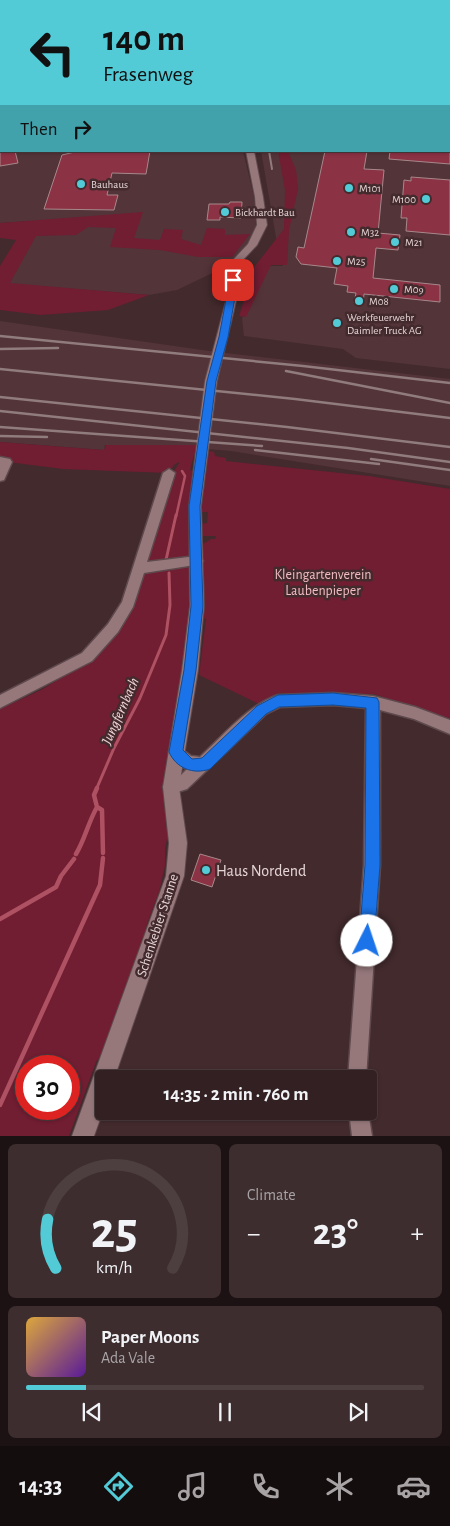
<!DOCTYPE html>
<meta charset="utf-8">
<style>
:root{--surface:#322022;--page:#3d2d2f;--text:#f1f3f6;--muted:#a8a3a5;--line:#4d3e40;--accent:#52cbd7}
body{margin:0;font-family:"Alegreya Sans",sans-serif;background:var(--page);color:var(--text);height:100vh;display:flex;flex-direction:column;font-size:19px;white-space:nowrap}
*{box-sizing:border-box;margin:0}
p{font-size:16px;color:var(--muted)}
.icon{flex:none;width:28px;height:28px;fill:none;stroke:currentColor;stroke-width:2;stroke-linecap:round;stroke-linejoin:round}
.map{position:relative;height:1136px;overflow:hidden}
.drawer{display:flex;flex-direction:column;gap:8px;padding:8px;background:#1c1213;flex:1}
.drawer>*{flex:none}
.top-card{position:absolute;left:0px;top:0px;width:450px;height:152px;box-shadow:0 1px 4px #0004,0 0 0 1px var(--line);background:#52cbd7;color:#111;overflow:hidden}
.speed{position:absolute;left:15px;top:1055px;display:flex;gap:10px;font-size:25px;font-weight:700;text-align:center}
.speed>*{display:grid;place-content:center;width:65px;height:65px;border-radius:50%;background:var(--surface);box-shadow:0 1px 4px #0004,0 0 0 1px var(--line);line-height:1}
.speed .limit{border:8px solid #d22;background:#fff;color:#111}
.pin{position:absolute;display:grid;place-items:center;width:42px;height:42px;color:#fff;margin:-21px;border-radius:10px;box-shadow:0 2px 8px #0006}
.me{position:absolute;width:55px;margin:-28px;rotate:4deg;stroke-linejoin:round;filter:drop-shadow(0 0 4px #0008)}
.turn{display:flex;align-items:center;gap:18px;height:105px;padding:0 20px;font-size:22px}
.turn .icon{width:65px;height:65px;stroke-width:2.5}
.turn b{display:block;font-size:35px;line-height:42px}
.then{display:flex;align-items:center;height:48px;padding:0 20px;background:#0003;gap:10px;font-size:19px}
.big{font-size:38px;font-weight:600;line-height:1.1}
.drawer .tile{flex:1;display:flex;flex-direction:column;justify-content:center;gap:8px;min-width:0;padding:0 18px;border-radius:8px;background:var(--page)}
.drawer .dial{align-items:center;gap:0}
.dial svg{height:130px;overflow:visible;fill:none;stroke:var(--line);stroke-width:7;stroke-linecap:round;text-anchor:middle}
.dial text{fill:var(--text);stroke:none}
.song{display:flex;align-items:center;gap:15px}
.cover{width:60px;height:60px;border-radius:8px;background:linear-gradient(135deg,hsl(40 70% 55%),hsl(270 70% 35%))}
.played{height:5px;border-radius:2px;background:linear-gradient(90deg,var(--accent) 15%,var(--line) 15%)}
.keys{display:flex;justify-content:space-around;direction:ltr}
.heat{display:flex;justify-content:space-between;align-items:center;font-size:28px;direction:ltr}
.drawer .tiles{flex:1;display:grid;gap:8px;grid-template-columns:1fr 1fr}
.tile:last-child{grid-column:span 2}
.trip{position:absolute;left:95px;top:1070px;width:282px;height:50px;border-radius:5px;background:var(--surface);box-shadow:0 1px 4px #0004,0 0 0 1px var(--line);font-weight:600;line-height:50px;text-align:center}
.tabs{display:flex;height:80px;justify-content:space-around;align-items:center;background:#140d0e;color:var(--muted)}
.tabs .icon{width:35px;height:35px}
.tabs .active{color:var(--accent)}
.tabs b{font-size:22px;color:var(--text)}
.map>svg:first-child{display:block}
</style>
<div class="map">
<svg width="450" height="1136" viewBox="0 0 450 1136">
<rect width="100%" height="100%" fill="#432a2d"/>
<path fill="#533439" d="M 422,0 L 450,0 L 450,369 L 356,358 L 343,349 L 244,336 L 242,318 L 266,266 L 283,266 L 280,260 L 261,151 L 449,151 L 449,1 L 420,1 Z
M 0,131 L 1,151 L 243,151 L 254,197 L 256,226 L 253,238 L 227,266 L 177,290 L 149,295 L 0,283 L 32,221 L 0,223 Z
M 0,321 L 209,351 L 450,379 L 450,486 L 231,451 L 172,446 L 105,445 L 104,450 L 0,442 Z"/>
<path fill="#711d32" fill-rule="evenodd" d="M 278,151 L 294,151 L 289,154 L 296,170 L 298,189 L 289,230 L 287,265 L 271,265 L 246,317 L 239,316 L 255,266 L 284,229 L 285,190 Z
M 143,212 L 134,238 L 160,240 L 164,229 L 183,230 L 181,239 L 201,245 L 207,228 L 225,229 L 225,235 L 250,234 L 232,257 L 198,257 L 160,250 L 110,247 L 116,228 L 88,227 L 76,235 L 36,236 L 10,283 L 149,295 L 108,310 L 41,315 L 0,310 L 0,266 L 16,240 L 0,238 L 0,223 Z
M 0,442 L 104,450 L 106,445 L 197,445 L 202,455 L 194,455 L 190,470 L 195,471 L 190,555 L 187,557 L 148,563 L 147,561 L 174,471 L 180,462 L 175,464 L 168,473 L 63,469 L 0,461 Z
M 209,451 L 214,452 L 215,456 L 226,458 L 226,461 L 369,476 L 450,489 L 450,720 L 374,694 L 278,693 L 259,704 L 199,675 L 206,619 L 204,618 L 203,544 L 211,539 L 215,539 L 216,536 L 202,536 L 201,524 L 207,523 L 208,512 L 201,512 Z
M 185,565 L 191,568 L 194,586 L 164,799 L 168,835 L 165,848 L 165,866 L 159,892 L 147,924 L 141,950 L 111,1042 L 96,1062 L 69,1136 L 0,1136 L 0,709 L 41,690 L 81,666 L 144,573 ZM 26,1066 L 69,1066 L 69,1109 L 26,1109 Z"/>
<g fill="none" stroke-linecap="round" stroke-linejoin="round">
<path stroke="#ae5162" stroke-width="2.5" d="M 176,517 L 185,476 L 182,471"/>
<path stroke="#ae5162" stroke-width="3" d="M 166,560 L 176,515
M 96,790 L 114,748 L 140,698 L 166,635 L 170,605 L 169,573"/>
<path stroke="#ae5162" stroke-width="4.5" d="M 97,807 L 102,810 L 103,853
M 76,854 C 85,839 88,823 97,807 L 94,795 L 97,788
M 0,919 L 56,887 L 61,876 L 74,859
M 0,1105 L 100,885 L 103,858"/>
</g>
<path fill="#8c3245" stroke="#a6888b" d="M 0,151 L 15,151 L 18,163 L 0,166 Z
M 79,151 L 150,151 L 146,174 L 112,173 L 107,195 L 118,195 L 114,210 L 44,209 L 62,155 Z
M 325,151 L 367,151 L 364,169 L 384,170 L 378,233 L 400,235 L 398,250 L 376,248 L 373,278 L 440,285 L 440,302 L 364,294 L 363,304 L 354,303 L 356,293 L 347,292 L 348,286 L 334,284 L 337,268 L 301,264 L 296,257 L 298,247 L 304,248 Z
M 390,151 L 450,151 L 450,164 L 389,159 Z
M 411,177 L 450,180 L 450,235 L 406,231 L 407,218 L 401,218 L 404,180 L 411,181 Z
M 230,202 L 242,202 L 241,218 L 220,217 L 220,220 L 207,220 L 209,204 L 229,204 Z
M 200,854 L 221,860 L 212,887 L 191,880 Z"/>
<g fill="none" stroke-linecap="round" stroke-linejoin="round">
<defs>
<path id="minor" d="M 0,89 L 1,89 L 1,93 L 0,93 Z
M 0,457 L 10,459 L 12,462 L 4,480 L 0,481 Z
M 169,469 L 175,473 L 147,562 L 197,556 L 201,558 L 203,561 L 201,564 L 144,573 L 133,607 L 118,632 L 92,661 L 0,708 L 0,695 L 82,653 L 108,624 L 122,602 L 163,473 Z
M 333,693 L 373,696 L 415,707 L 450,720 L 450,734 L 414,719 L 380,710 L 380,865 L 366,1079 L 348,1079 L 364,865 L 366,708 L 333,705 L 280,707 L 266,714 L 187,789 L 171,794 L 166,792 L 163,787 L 166,782 L 178,778 L 187,769 C 179,766 173,761 169,752 L 171,747 L 176,745 L 191,756 L 200,757 C 224,735 247,706 278,695 Z
M 349,1111 L 368,1111 L 372,1136 L 352,1136 Z"/>
<path id="tertiary" d="M 246,151 L 254,151 L 263,197 L 267,225 L 257,245 L 241,262 L 239,268 L 236,301 L 217,381 L 201,506 L 204,606 L 198,670 L 179,787 L 187,843 L 184,876 L 114,1079 L 104,1079 L 104,1108 L 94,1136 L 72,1136 L 166,876 L 169,843 L 163,787 L 182,670 L 190,606 L 189,506 L 205,381 L 226,301 L 229,268 L 234,259 L 248,244 L 257,225 L 255,197 Z"/>
<path id="secondary" d="M 214,0 L 220,0 L 220,1 L 214,1 Z"/>
<path id="primary" d="M 0,120 L 1,120 L 1,124 L 0,124 Z"/>
</defs>
<use href="#minor" stroke="#5e494c" stroke-width="3"/>
<use href="#tertiary" stroke="#5e494c" stroke-width="2"/>
<use href="#secondary" stroke="#5e494c" stroke-width="2"/>
<use href="#primary" stroke="#5e494c" stroke-width="2"/>
<use href="#minor" fill="#96787b" fill-rule="evenodd"/>
<use href="#tertiary" fill="#96787b" fill-rule="evenodd"/>
<use href="#secondary" fill="#96787b" fill-rule="evenodd"/>
<use href="#primary" fill="#589097" fill-rule="evenodd"/>
<path stroke="#907b7d" stroke-width="1" d="M 403,1 L 405,0"/>
<path stroke="#907b7d" stroke-width="2" d="M 269,151 L 272,169"/>
<path stroke="#907b7d" stroke-width="2.5" d="M 0,336 L 303,366 L 450,383
M 0,349 L 58,348
M 0,369 L 295,399 L 450,418
M 286,371 L 450,403
M 0,397 L 287,427 L 450,447
M 0,411 L 348,448 L 450,462
M 0,427 L 262,446
M 0,436 L 47,437
M 255,450 L 379,464
M 371,459 L 450,470"/>
</g>
<path fill="#1a73e8" stroke="#114b97" d="M 230,278 L 238,280 L 228,337 L 216,381 L 200,506 L 203,606 L 196,670 L 183,750 L 192,759 L 202,758 L 257,706 L 278,695 L 333,693 L 377,698 L 379,702 L 380,865 L 374,941 L 372,946 L 367,948 L 361,946 L 359,941 L 365,865 L 366,708 L 333,705 L 279,707 L 266,714 L 210,769 C 193,775 176,768 169,752 L 184,670 L 191,606 L 189,506 L 207,381 L 219,337 Z"/>
<g fill="#52cbd7" stroke="#432a2d" stroke-width="2">
<circle cx="81" cy="184" r="5"/>
<circle cx="349" cy="188" r="5"/>
<circle cx="426" cy="199" r="5"/>
<circle cx="225" cy="212" r="5"/>
<circle cx="351" cy="232" r="5"/>
<circle cx="395" cy="242" r="5"/>
<circle cx="337" cy="261" r="5"/>
<circle cx="394" cy="289" r="5"/>
<circle cx="359" cy="301" r="5"/>
<circle cx="337" cy="323" r="5"/>
<circle cx="206" cy="870" r="5"/>
</g>
<g text-anchor="middle" stroke-width="5" stroke-linejoin="round" paint-order="stroke">
<g font-size="11" fill="#e6d5d7" stroke="#432a2d" text-anchor="start">
<text x="91" y="188">Bauhaus</text>
<text x="359" y="192">M101</text>
<text x="416" y="203" text-anchor="end">M100</text>
<text x="235" y="216">Bickhardt Bau</text>
<text x="361" y="236">M32</text>
<text x="405" y="246">M21</text>
<text x="347" y="265">M25</text>
<text x="404" y="293">M09</text>
<text x="369" y="305">M08</text>
<text x="347" y="321">Werkfeuerwehr<tspan x="347" dy="13">Daimler Truck AG</tspan></text>
</g>
<g font-size="14" fill="#f1bcc2" stroke="#432a2d">
<text x="323" y="579">Kleingartenverein<tspan x="323" dy="16">Laubenpieper</tspan></text>
</g>
<g font-size="14" fill="#e6d5d7" stroke="#432a2d">
<text transform="translate(157 925) rotate(-72)" y="5">Schenkebier Stanne</text>
</g>
<g font-size="15" font-style="italic" fill="#efd3d6" stroke="#432a2d">
<text transform="translate(120 711) rotate(-66)" y="5">Jungfernbach</text>
</g>
<g font-size="16" fill="#e6d5d7" stroke="#432a2d" text-anchor="start">
<text x="216" y="876">Haus Nordend</text>
</g>
</g>
</svg>
<div class="speed"><div class="limit">30</div></div>
<div class="pin" style="left:233px;top:280px;background:#d93025"><svg class="icon" aria-label="arrive" viewBox="0 0 24 24"><path d="M6 21V4h12l-3 4 3 4H6"/></svg></div>
<svg class="me" style="left:367px;top:941px" viewBox="-20 -20 40 40"><circle r="19" fill="#fff"/><path d="M0-13L10 11 0 6-10 11z" fill="#1a73e8"/></svg>
<div class="trip">14:35 · 2 min · 760 m</div>
<div class="top-card">
<div class="turn"><svg class="icon" aria-label="left" viewBox="0 0 24 24"><path d="M17 20v-9H6M10 6l-5 5 5 5"/></svg><div><b>140 m</b>Frasenweg</div></div>
<div class="then">Then<svg class="icon" aria-label="right" viewBox="0 0 24 24"><path d="M7 20v-9h11M14 6l5 5-5 5"/></svg></div>
</div>
</div>
<section class="drawer">
<div class="tiles">
<div class="tile dial"><svg viewBox="0 0 100 80">
<path d="M14 69A42 42 0 1 1 86 69"/>
<path d="M14 69A42 42 0 0 1 9 39" stroke="#52cbd7"/>
<text x="50" y="56" font-size="32" font-weight="700">25</text>
<text x="50" y="72" font-size="11">km/h</text>
</svg></div>
<div class="tile"><p>Climate</p>
<div class="heat"><a>−</a><b class="big">23°</b><a>+</a></div>
</div>
<div class="tile">
<div class="song"><i class="cover"></i><div><b>Paper Moons</b><p>Ada Vale</p></div></div>
<div class="played"></div>
<div class="keys"><svg class="icon" aria-label="previous" viewBox="0 0 24 24"><path d="M18 5L8 12l10 7zM5 5v14"/></svg><svg class="icon" aria-label="pause" viewBox="0 0 24 24"><path d="M8 5v14M16 5v14"/></svg><svg class="icon" aria-label="next" viewBox="0 0 24 24"><path d="M6 5l10 7-10 7zM19 5v14"/></svg></div>
</div>
</div>
</section>
<nav class="tabs">
<b>14:33</b>
<svg class="icon active" aria-label="directions" viewBox="0 0 24 24"><path d="M12 3l9 9-9 9-9-9zM9 14v-3h6M13 9l2 2-2 2"/></svg>
<svg class="icon" aria-label="music" viewBox="0 0 24 24"><path d="M9 18V5l10-2v13"/><circle cx="6" cy="18" r="3"/><circle cx="16" cy="16" r="3"/></svg>
<svg class="icon" aria-label="phone" viewBox="0 0 24 24"><path d="M5 4h4l2 5-3 2q2 4 5 5l2-3 5 2v4C11 20 4 13 5 4z"/></svg>
<svg class="icon" aria-label="climate" viewBox="0 0 24 24"><path d="M12 3v18M4 7l16 10M4 17L20 7"/></svg>
<svg class="icon" aria-label="car" viewBox="0 0 24 24"><path d="M5 17H2v-5l4-1 3-4h7l3 4 3 1v5h-3M9 17h6M6 11h13"/><circle cx="7" cy="17" r="2"/><circle cx="17" cy="17" r="2"/></svg>
</nav>
